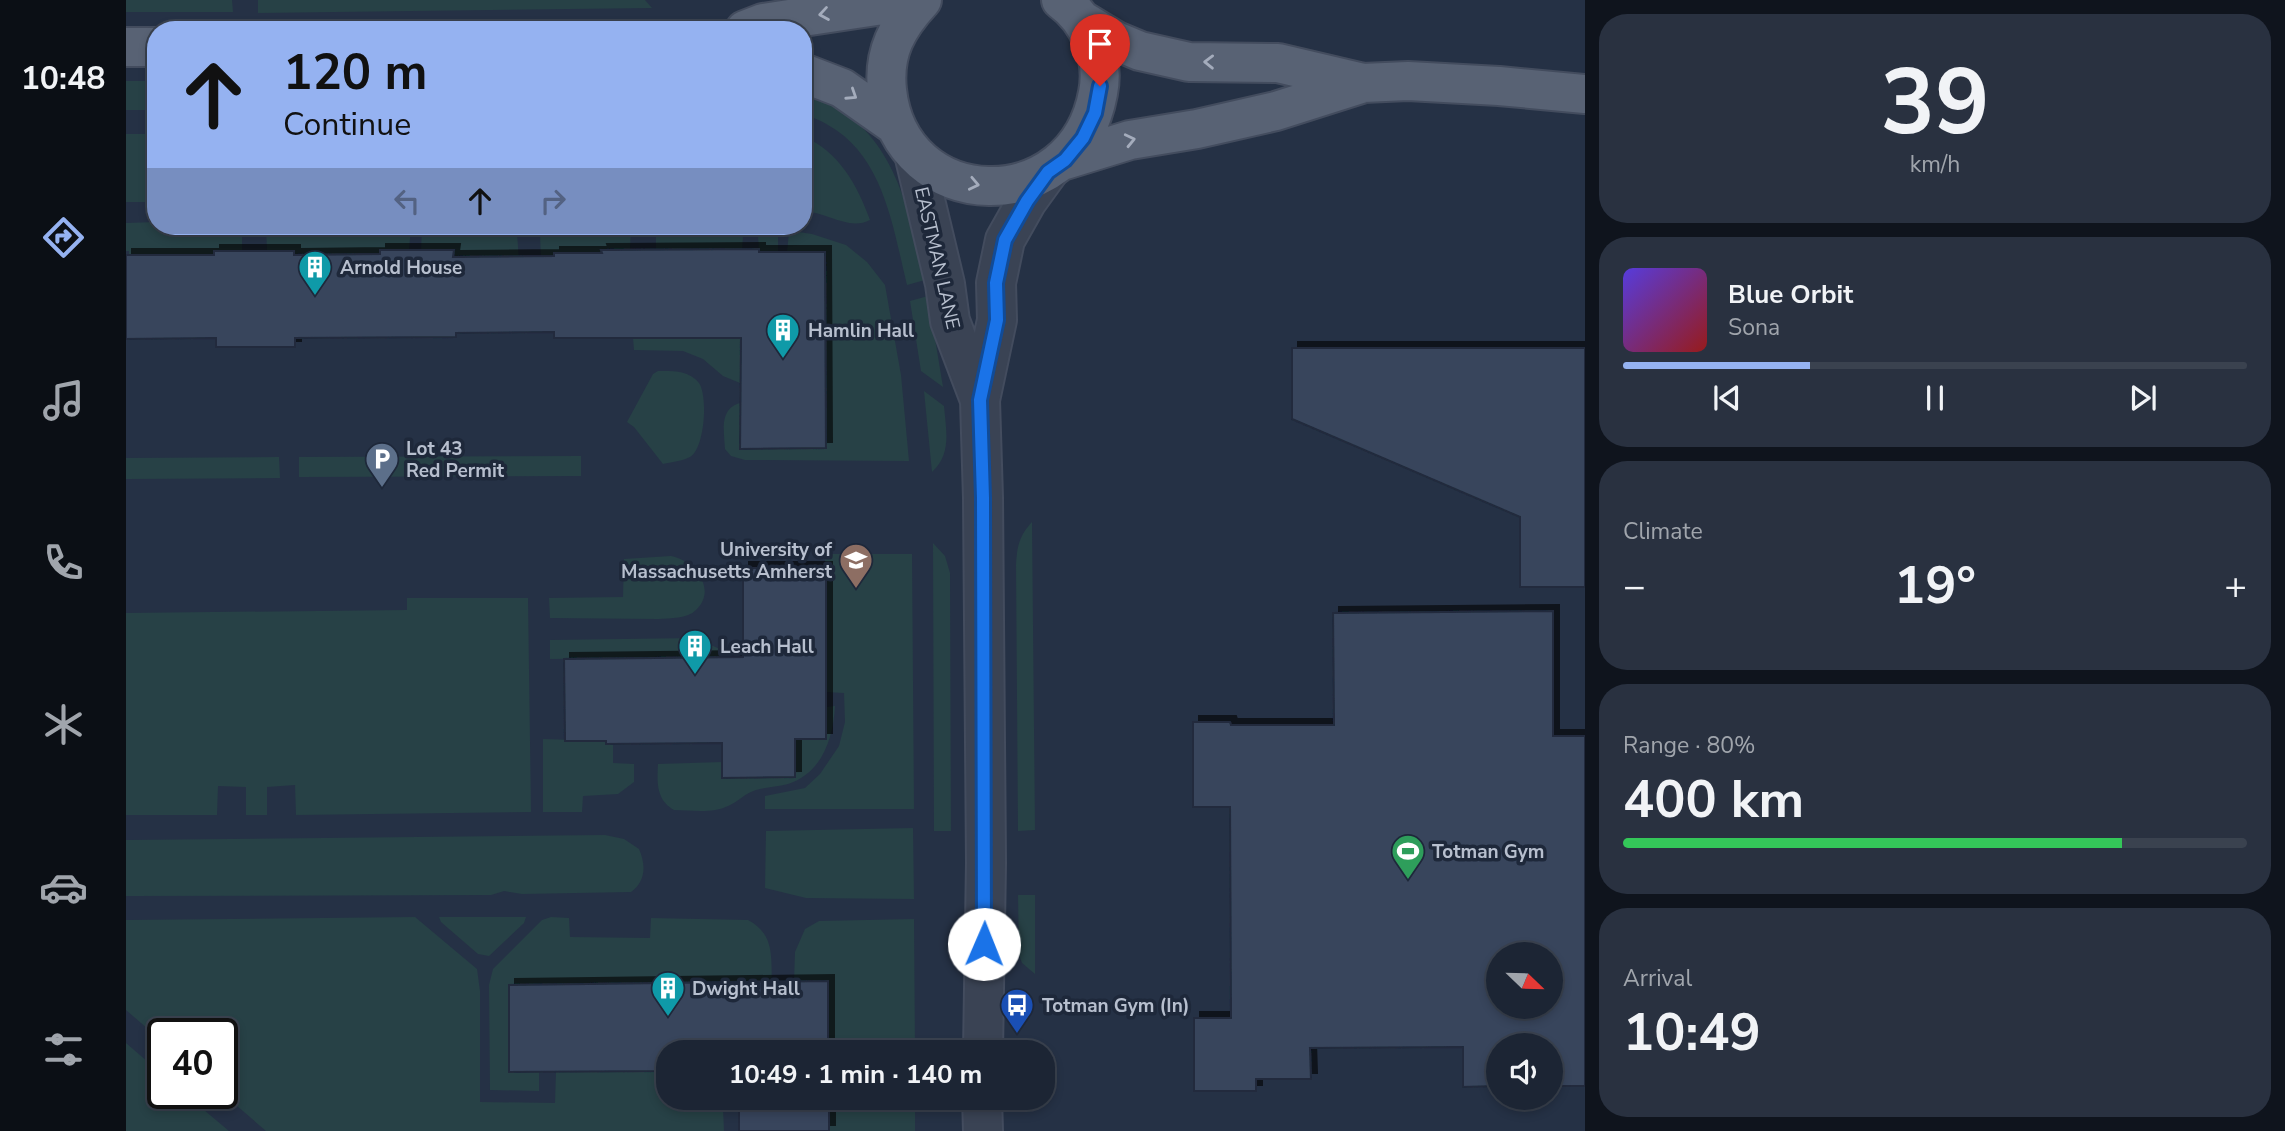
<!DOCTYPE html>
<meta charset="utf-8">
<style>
:root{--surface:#1c2534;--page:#293140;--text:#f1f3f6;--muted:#a0a5ac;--line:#3a424f;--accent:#95b2f1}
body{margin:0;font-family:"Nunito Sans",sans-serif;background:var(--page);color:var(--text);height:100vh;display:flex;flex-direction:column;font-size:26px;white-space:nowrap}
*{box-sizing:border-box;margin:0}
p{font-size:23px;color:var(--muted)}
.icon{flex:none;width:38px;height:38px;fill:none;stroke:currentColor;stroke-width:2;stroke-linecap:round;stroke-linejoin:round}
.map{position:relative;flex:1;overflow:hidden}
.panel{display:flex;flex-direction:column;gap:14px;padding:14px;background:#0f141d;width:700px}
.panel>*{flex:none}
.guide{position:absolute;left:21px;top:21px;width:665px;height:214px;border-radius:28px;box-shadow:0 4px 10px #0003,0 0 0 2px var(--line);background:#95b2f1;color:#111;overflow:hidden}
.needle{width:46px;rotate:113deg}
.controls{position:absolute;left:1360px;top:942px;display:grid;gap:14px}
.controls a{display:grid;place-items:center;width:77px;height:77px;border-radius:50%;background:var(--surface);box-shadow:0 4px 10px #0003,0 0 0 2px var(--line);font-size:35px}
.speed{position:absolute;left:21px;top:1018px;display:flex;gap:14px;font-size:35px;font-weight:700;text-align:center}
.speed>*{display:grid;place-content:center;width:91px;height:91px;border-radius:50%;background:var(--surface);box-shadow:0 4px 10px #0003,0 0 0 2px var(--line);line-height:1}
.speed .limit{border:4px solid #111;border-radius:10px;background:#fff;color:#111}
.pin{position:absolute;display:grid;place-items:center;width:60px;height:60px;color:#fff;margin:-72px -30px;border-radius:50% 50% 50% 0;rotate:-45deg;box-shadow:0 0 7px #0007}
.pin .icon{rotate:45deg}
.me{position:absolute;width:77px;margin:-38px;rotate:1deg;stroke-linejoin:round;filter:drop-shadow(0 0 5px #0008)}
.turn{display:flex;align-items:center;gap:24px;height:147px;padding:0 21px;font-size:32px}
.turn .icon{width:91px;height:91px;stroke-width:2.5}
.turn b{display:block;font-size:49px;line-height:60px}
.lanes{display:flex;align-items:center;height:66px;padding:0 21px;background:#0003;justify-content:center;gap:35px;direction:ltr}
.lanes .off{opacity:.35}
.big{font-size:52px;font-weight:700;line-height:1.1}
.panel .widget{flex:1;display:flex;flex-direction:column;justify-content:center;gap:10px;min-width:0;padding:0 24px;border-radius:28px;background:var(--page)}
.panel .dial{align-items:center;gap:0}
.dial b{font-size:91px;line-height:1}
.song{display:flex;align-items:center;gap:21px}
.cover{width:84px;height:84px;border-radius:10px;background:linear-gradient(135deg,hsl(250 70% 55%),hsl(0 70% 35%))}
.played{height:7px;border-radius:4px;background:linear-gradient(90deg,var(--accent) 30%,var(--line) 30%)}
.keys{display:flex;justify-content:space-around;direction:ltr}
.heat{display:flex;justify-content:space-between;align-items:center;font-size:38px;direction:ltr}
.charge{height:10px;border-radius:5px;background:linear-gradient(90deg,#34c759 80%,var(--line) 0)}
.trip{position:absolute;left:530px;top:1040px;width:399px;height:70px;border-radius:28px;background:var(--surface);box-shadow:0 4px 10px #0003,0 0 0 2px var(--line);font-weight:700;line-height:70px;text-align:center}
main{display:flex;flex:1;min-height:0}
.tab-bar{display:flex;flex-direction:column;width:126px;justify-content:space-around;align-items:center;background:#0b0f15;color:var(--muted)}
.tab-bar .icon{width:49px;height:49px}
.tab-bar .on{color:var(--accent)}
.tab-bar b{font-size:32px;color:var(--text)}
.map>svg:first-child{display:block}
</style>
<main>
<nav class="tab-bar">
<b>10:48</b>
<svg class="icon on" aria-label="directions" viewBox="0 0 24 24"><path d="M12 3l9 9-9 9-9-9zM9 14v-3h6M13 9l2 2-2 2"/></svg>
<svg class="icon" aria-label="music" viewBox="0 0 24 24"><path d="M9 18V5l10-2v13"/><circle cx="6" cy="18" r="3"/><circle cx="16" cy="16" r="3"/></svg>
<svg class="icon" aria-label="phone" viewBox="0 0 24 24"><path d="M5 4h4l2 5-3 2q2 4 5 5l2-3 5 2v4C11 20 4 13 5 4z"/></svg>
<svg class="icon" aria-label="climate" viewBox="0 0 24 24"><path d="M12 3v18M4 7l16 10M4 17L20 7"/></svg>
<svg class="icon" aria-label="car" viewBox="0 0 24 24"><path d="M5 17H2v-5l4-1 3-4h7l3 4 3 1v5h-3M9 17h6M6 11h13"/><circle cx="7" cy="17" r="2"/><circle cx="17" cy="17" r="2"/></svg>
<svg class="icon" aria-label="filters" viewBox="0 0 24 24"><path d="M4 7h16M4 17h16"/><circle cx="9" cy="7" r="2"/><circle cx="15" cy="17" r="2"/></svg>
</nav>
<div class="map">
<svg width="1459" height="1131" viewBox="0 0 1459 1131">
<defs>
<filter id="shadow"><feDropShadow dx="6" dy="-6" stdDeviation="0" flood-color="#0009"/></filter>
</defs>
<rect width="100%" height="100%" fill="#253145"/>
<path fill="#274146" d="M 0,0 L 106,0 L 107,12 L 0,12 Z
M 132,0 L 519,0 L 526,8 L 132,13 Z
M 0,81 L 30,81 L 30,110 L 0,110 Z
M 683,94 C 767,125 781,202 799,280 L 781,285 C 767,228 758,156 702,125 C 694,120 685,117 677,114 Z
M 0,134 L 30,134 L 30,202 L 0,202 Z
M 677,136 C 713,152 731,184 744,220 C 723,231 701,212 677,211 Z
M 30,222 L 30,226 L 116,226 L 116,251 L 89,251 L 88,255 L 3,255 L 3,251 L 0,251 L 0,223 Z
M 140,226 L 285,226 L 283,250 L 254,254 L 168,255 L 168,251 L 141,251 Z
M 296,226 L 388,226 L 391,232 L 393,261 L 377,257 L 331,257 L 327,255 L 327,250 L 295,250 Z
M 502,226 L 505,227 L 504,250 L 476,250 L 476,253 L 428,253 L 428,260 L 415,260 L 414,234 L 419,227 Z
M 530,227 L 649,231 L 652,234 L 652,252 L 633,252 L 632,236 L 617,236 L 616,252 L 530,250 Z
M 666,231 L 686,234 L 720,245 L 741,262 L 759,285 L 775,375 L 783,461 L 619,460 L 605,456 L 599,449 C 598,431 593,409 614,403 L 615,449 L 700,448 L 699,253 L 661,252 L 663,232 Z
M 802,296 L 817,387 L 795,371 L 784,301 Z
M 507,338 L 615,338 L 614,383 L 597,376 L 577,359 L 557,351 L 508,350 Z
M 532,371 C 546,371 563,370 573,383 C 582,396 579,448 564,457 C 557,461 545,462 537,464 L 508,427 L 501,422 L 527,374 Z
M 798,391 L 818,406 C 820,430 826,454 806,472 Z
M 455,456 L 455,476 L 173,477 L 173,457 Z
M 153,457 L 154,478 L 0,479 L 0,458 Z
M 906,522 L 909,830 L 892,831 L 890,565 C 891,547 893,536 906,522 Z
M 807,543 L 819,556 L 824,573 L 825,831 L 808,831 Z
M 699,554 L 786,554 L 788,809 L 639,809 L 639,796 L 679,788 L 694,774 L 713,746 L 719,722 L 718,693 L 700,692 Z
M 545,556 C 568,560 592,589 570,610 C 561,619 545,618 532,619 L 424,618 L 423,598 L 497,597 L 498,559 Z
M 281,598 L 402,598 L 405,812 L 170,815 L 169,785 L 141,787 L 141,815 L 120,815 L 120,787 L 92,786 L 91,815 L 0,815 L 0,613 L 281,610 Z
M 569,638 L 603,653 L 602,657 L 424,659 L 424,640 Z
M 709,706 C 707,739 696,773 662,784 C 651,787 640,787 630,790 C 619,793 612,802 602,806 C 586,814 565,810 548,810 C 530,800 531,782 532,764 L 596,762 L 597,778 L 669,777 L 669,739 L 700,739 L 700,707 Z
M 417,739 L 480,741 L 480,744 L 487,744 L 487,763 L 508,764 L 508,782 L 492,794 L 457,796 L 456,812 L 417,812 Z
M 787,828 L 788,899 L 680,898 L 639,888 L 640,831 Z
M 479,835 L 498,839 L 513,849 C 520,865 520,881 505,892 L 396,894 L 378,891 L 365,895 L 0,896 L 0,840 Z
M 892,895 L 909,895 L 909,974 L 896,963 L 893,955 Z
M 289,917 L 351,969 L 354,991 L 354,1102 L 429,1103 L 430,1072 L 542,1071 L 542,1097 L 600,1097 L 600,1107 L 597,1107 L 598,1131 L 140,1131 L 96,1093 L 96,1034 L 37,1034 L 37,1042 L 0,1010 L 0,920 Z
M 313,917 L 400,917 L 398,923 L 363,956 L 352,954 L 315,922 Z
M 425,917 L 443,918 L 444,937 L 524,938 L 525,918 L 622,920 C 648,934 645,955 646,981 L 383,985 L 383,1072 L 413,1072 L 413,1091 L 364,1090 L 363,985 L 367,969 L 416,920 Z
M 788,919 L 789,1052 L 702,1052 L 702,983 L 700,981 L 668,981 L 669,952 L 679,929 L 693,921 Z
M 0,1043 L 37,1075 L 37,1094 L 59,1094 L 103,1131 L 0,1131 Z
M 703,1097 L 789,1097 L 789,1131 L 703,1131 Z"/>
<path fill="#37455b" stroke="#202a3c" stroke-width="2" fill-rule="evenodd" filter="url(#shadow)" d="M 633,249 L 633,252 L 699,252 L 700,448 L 614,449 L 615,338 L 428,338 L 428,332 L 330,333 L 330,337 L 169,338 L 169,347 L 90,347 L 90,338 L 0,339 L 0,255 L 88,255 L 88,251 L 168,251 L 168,255 L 254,254 L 254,250 L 328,250 L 327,257 L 428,256 L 428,253 L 476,253 L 475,250 Z
M 1166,348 L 1459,348 L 1459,587 L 1394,587 L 1394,517 L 1166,419 Z
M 617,568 L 700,568 L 700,739 L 669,739 L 669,777 L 596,778 L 596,743 L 480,744 L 480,741 L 439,741 L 438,659 L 617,657 Z
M 1427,611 L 1427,736 L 1459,736 L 1459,1086 L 1424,1086 L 1424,1045 L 1372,1045 L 1372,1086 L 1337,1087 L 1337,1047 L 1184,1048 L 1185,1079 L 1130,1079 L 1130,1091 L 1068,1091 L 1068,1018 L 1105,1018 L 1104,807 L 1067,807 L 1067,722 L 1104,722 L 1105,725 L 1208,725 L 1207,613 ZM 1372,954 L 1424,954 L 1424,1006 L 1372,1006 Z
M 702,981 L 702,1052 L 542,1052 L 542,1071 L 383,1072 L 383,985 Z
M 613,1097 L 703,1097 L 703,1131 L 613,1131 Z"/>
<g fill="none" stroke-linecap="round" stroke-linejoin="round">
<defs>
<path id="minor" d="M 788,154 L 819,284 L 824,321 L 854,400
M 857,1052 L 860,863 L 857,498 L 854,400 L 871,320 L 870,283 L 879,240 L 901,201 L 922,172
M 856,1097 L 857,1131"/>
<path id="major" d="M 796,0 C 771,27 757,52 761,90 C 774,215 949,220 972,93 C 979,58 963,20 935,0
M 957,21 L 990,41 L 1014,51 L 1063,62 L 1152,63 L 1237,83 L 1282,81 L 1373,86 L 1459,94
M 619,30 L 637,23 L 790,0
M 0,47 L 30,47
M 677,73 L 716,88 L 770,126
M 939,160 L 1004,140 L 1071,129 L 1150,111 L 1235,84"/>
</defs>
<use href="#minor" stroke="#434c5e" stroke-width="42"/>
<use href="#major" stroke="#434c5e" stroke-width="42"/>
<use href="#minor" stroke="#3a4354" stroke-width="38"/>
<use href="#major" stroke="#586274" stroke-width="38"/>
</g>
<defs><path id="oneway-chevron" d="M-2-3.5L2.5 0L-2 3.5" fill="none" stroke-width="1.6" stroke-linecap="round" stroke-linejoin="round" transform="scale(1.75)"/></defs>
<g stroke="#a4acbc">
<use href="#oneway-chevron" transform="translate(698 14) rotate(171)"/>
<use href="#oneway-chevron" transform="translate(1083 62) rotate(-179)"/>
<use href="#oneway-chevron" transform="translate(726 95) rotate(33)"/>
<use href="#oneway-chevron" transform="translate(1004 140) rotate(-13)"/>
<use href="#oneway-chevron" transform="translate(848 184) rotate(12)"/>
</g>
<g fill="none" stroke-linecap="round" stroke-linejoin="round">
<defs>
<path id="route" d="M 858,944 L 857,498 L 854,400 L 871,320 L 870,283 L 879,240 L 901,201 L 922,172 L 939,160 L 957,138 L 969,113 L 974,86"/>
</defs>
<use href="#route" stroke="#114b97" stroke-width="18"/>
<use href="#route" stroke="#1a73e8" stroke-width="12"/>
</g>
<defs>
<symbol id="building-pin" viewBox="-11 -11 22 30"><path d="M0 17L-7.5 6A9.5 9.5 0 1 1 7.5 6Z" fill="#0f9aa8" stroke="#1e283a"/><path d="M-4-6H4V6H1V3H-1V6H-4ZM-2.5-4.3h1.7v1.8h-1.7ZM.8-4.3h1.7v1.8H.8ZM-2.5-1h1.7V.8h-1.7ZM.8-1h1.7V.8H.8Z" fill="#fff"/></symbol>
<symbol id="parking-pin" viewBox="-11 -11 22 30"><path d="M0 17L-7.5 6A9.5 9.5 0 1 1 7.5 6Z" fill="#5c6f8a" stroke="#1e283a"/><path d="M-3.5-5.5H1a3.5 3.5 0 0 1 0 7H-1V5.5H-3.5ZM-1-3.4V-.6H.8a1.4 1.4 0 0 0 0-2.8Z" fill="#fff"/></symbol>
<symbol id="university-pin" viewBox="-11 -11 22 30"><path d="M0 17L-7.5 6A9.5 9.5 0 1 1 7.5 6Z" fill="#8d6e63" stroke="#1e283a"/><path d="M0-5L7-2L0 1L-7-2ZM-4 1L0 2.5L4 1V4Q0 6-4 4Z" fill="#fff"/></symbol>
<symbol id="stadium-pin" viewBox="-11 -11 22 30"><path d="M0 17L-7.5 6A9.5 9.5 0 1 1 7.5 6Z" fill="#2e9e5b" stroke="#1e283a"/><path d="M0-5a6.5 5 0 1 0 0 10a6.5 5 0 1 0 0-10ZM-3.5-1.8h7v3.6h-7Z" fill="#fff"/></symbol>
<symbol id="bus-pin" viewBox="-11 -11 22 30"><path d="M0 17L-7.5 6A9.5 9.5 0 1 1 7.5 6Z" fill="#1a4fb4" stroke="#1e283a"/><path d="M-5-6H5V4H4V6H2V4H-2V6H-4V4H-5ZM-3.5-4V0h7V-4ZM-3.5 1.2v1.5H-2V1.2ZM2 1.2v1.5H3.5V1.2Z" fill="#fff"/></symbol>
</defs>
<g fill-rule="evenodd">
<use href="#building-pin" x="170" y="248" width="38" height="52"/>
<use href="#building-pin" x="638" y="311" width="38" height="52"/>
<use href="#parking-pin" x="237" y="440" width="38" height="52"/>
<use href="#university-pin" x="711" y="541" width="38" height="52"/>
<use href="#building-pin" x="550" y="627" width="38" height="52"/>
<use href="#stadium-pin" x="1263" y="832" width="38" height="52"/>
<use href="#building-pin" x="523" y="969" width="38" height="52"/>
<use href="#bus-pin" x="872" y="986" width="38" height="52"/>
</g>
<g text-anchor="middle" stroke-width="7" stroke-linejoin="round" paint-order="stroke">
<g font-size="19" fill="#b7bfce" stroke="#1e283a">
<text transform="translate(812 258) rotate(77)" y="7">EASTMAN LANE</text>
</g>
<g font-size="19" font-weight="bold" fill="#b7bfce" stroke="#1e283a" text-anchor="start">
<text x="214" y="274">Arnold House</text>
<text x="682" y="337">Hamlin Hall</text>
<text x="280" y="455">Lot 43<tspan x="280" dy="22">Red Permit</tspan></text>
<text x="706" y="556" text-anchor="end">University of<tspan x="706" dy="22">Massachusetts Amherst</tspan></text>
<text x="594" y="653">Leach Hall</text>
<text x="1306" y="858">Totman Gym</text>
<text x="566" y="995">Dwight Hall</text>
<text x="916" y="1012">Totman Gym (In)</text>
</g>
</g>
</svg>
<div class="controls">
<a><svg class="needle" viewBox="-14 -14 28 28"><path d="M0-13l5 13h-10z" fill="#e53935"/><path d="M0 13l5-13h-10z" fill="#a0a5ac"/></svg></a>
<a><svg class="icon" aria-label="sound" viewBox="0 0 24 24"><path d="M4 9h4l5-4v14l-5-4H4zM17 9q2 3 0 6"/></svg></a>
</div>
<div class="speed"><div class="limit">40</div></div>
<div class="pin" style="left:974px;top:86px;background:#d93025"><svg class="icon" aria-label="arrive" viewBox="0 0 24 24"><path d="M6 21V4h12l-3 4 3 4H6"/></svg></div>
<svg class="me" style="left:858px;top:944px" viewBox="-20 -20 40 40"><circle r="19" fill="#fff"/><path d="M0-13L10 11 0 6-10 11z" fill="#1a73e8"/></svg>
<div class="trip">10:49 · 1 min · 140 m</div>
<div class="guide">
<div class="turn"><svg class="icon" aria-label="ahead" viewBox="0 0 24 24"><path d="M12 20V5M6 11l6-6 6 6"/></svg><div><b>120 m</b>Continue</div></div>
<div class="lanes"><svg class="icon off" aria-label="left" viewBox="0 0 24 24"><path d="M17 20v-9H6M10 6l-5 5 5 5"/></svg><svg class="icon" aria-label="ahead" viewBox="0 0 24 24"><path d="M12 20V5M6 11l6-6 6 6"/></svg><svg class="icon off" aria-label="right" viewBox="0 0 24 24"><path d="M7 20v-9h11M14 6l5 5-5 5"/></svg></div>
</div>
</div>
<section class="panel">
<div class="widget dial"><b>39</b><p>km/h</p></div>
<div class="widget">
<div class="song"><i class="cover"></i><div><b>Blue Orbit</b><p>Sona</p></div></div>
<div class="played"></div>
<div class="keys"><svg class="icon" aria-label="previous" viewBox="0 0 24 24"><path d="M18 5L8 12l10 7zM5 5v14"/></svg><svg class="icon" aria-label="pause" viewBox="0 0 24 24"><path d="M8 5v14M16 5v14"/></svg><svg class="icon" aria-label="next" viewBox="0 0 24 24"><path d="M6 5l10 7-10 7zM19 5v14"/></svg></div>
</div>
<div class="widget"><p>Climate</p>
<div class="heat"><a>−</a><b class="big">19°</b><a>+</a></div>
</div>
<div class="widget"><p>Range · 80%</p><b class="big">400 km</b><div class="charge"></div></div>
<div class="widget"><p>Arrival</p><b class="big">10:49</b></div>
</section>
</main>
